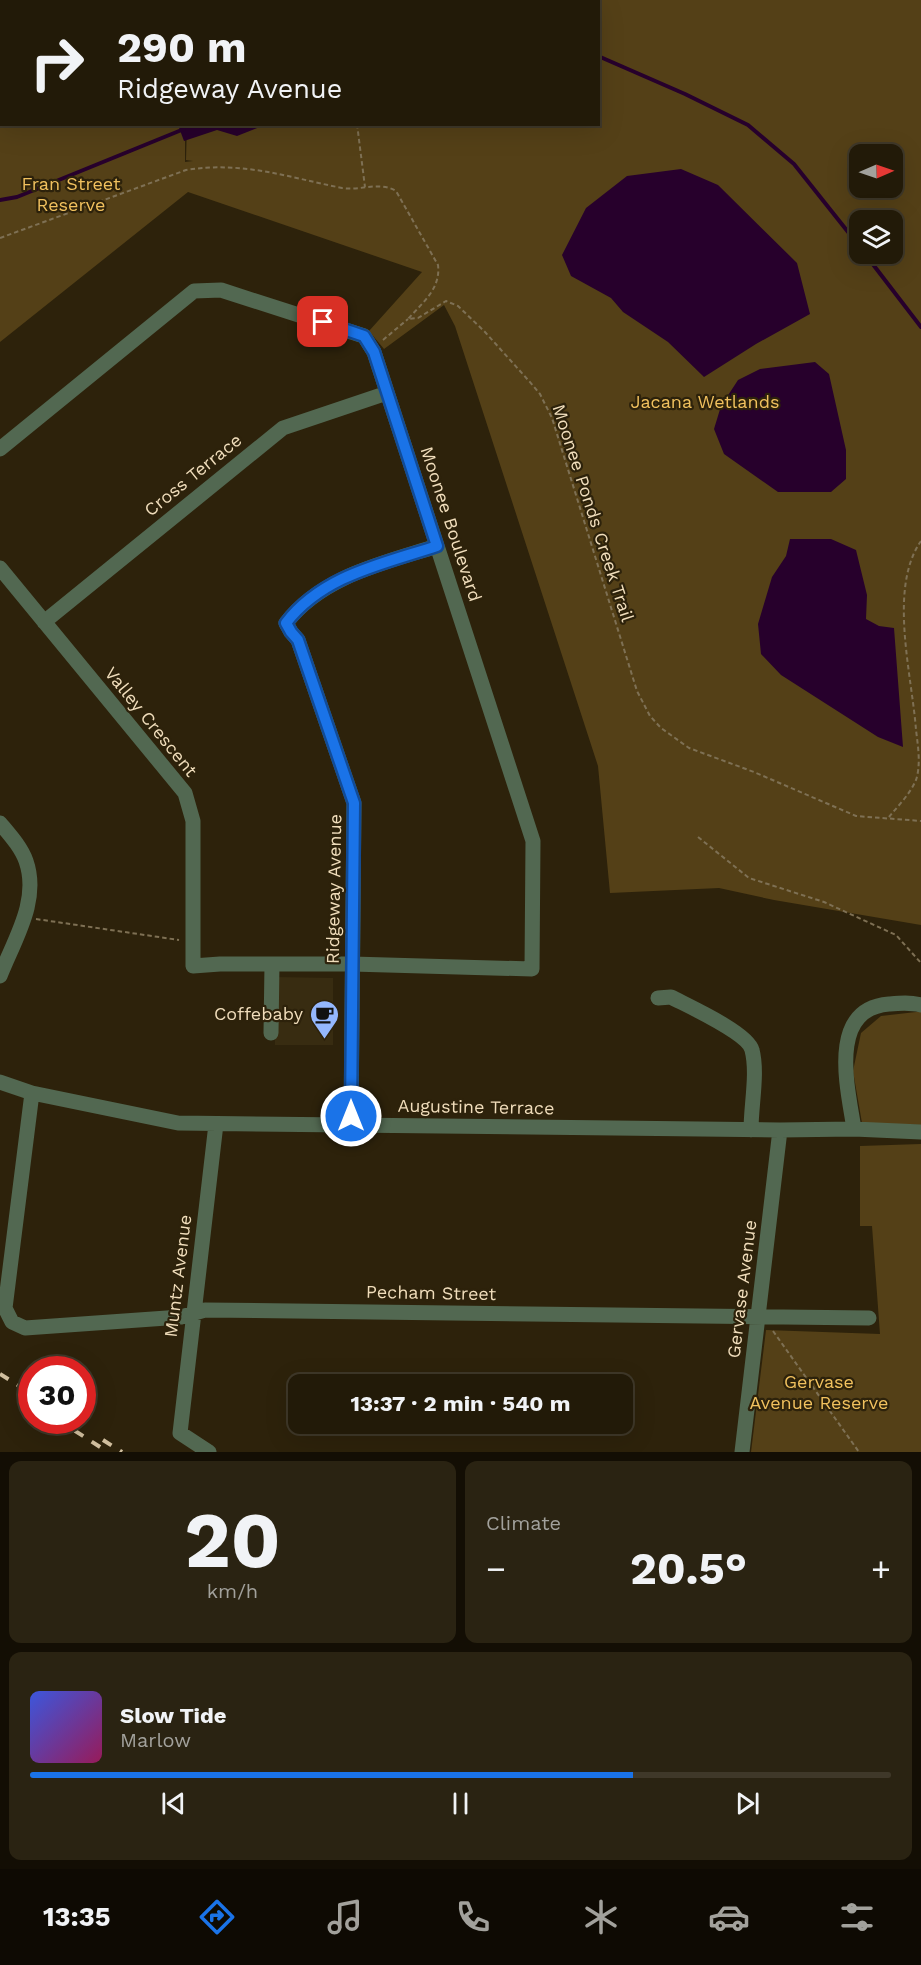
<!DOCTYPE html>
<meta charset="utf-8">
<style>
:root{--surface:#221a08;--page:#2a2312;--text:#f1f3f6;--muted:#a2a19c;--line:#3f3829;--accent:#1a73e8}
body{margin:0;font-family:"Work Sans",sans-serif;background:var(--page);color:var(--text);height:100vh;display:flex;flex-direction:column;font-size:22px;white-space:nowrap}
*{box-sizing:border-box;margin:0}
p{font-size:20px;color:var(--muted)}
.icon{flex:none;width:33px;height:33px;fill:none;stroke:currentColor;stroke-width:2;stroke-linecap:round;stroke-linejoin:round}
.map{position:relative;height:1452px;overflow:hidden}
.details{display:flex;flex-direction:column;gap:9px;padding:9px;background:#130e04;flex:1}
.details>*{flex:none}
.top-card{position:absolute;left:0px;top:0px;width:600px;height:126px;box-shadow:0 6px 24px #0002,0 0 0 2px var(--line);background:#221a08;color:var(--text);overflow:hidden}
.needle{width:39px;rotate:88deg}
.tools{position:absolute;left:849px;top:144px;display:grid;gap:12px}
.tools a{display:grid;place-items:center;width:54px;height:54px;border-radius:12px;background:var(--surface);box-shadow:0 6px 24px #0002,0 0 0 2px var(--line);font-size:30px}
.speed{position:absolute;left:18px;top:1356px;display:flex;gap:12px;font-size:30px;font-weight:700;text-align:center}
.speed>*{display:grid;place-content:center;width:78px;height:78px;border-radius:50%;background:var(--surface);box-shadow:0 6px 24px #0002,0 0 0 2px var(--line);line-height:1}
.speed .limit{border:9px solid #d22;background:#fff;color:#111}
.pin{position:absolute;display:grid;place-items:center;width:51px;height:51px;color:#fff;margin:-26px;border-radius:12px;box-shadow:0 3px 9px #0006}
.me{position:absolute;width:66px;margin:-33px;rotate:0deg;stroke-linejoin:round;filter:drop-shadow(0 0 4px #0008)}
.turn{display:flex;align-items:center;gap:21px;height:126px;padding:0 18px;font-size:27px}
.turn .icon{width:78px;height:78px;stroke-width:2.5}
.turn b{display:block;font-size:42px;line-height:51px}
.big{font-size:45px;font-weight:700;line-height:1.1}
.details .tile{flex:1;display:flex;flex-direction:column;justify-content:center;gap:9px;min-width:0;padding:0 21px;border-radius:12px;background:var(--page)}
.details .dial{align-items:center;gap:0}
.dial b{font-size:78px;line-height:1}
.song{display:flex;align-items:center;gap:18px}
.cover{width:72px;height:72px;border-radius:9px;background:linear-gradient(135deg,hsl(230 70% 55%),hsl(330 70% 35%))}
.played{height:6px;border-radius:3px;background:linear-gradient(90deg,var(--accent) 70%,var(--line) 70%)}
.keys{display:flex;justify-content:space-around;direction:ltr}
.heat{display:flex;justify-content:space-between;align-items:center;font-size:33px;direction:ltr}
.details .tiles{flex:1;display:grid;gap:9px;grid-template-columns:1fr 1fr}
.tile:last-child{grid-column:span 2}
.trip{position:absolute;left:288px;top:1374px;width:345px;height:60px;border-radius:12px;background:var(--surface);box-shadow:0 6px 24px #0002,0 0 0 2px var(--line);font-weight:700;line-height:60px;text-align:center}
.tab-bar{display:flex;height:96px;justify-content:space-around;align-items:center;background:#0e0a03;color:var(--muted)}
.tab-bar .icon{width:42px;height:42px}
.tab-bar .active{color:var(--accent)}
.tab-bar b{font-size:27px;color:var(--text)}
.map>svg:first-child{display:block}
</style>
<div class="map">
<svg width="921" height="1452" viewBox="0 0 921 1452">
<rect width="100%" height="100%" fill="#2d220b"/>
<path fill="#382c11" d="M 275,977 L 333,978 L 333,1045 L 275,1045 Z"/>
<path fill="#544017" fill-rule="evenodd" d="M 192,0 L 921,0 L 921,925 L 774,900 L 719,888 L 610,893 L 598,766 L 455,326 L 444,305 L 384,349 L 369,331 L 422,272 L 188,192 L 0,342 L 0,116 L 1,116 L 2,124 L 185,125 L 185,162 L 193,161 L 186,160 L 187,125 L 598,124 L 598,2 L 192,2 ZM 860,154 L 892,154 L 892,188 L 860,188 ZM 860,220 L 892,220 L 892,254 L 860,254 Z
M 916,1012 L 921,1012 L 921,1125 L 862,1123 L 853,1071 L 861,1033 L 881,1016 Z
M 921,1144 L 921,1452 L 751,1452 L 766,1330 L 880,1334 L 872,1226 L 860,1226 L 860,1146 Z"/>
<path fill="#27002c" d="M 178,125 L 178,124 L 265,125 L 237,136 L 217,130 L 184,141 Z
M 681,169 L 718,185 L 797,263 L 810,314 L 756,344 L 704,377 L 668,342 L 623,312 L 611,298 L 571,276 L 562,255 L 586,208 L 627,176 Z
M 815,362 L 829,374 L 846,450 L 846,479 L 831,492 L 778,492 L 724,454 L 714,429 L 721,406 L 738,380 L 760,369 Z
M 790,539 L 831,539 L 856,550 L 867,595 L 866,619 L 879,626 L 894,628 L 903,747 L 878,737 L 781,675 L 761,654 L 758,624 L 772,577 L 786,556 Z"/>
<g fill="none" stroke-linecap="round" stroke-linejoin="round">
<path stroke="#27002c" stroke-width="4" d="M 514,0 L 514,2
M 598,56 L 685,94 L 748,125 L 794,164 L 860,247
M 0,200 L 17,197 L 184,129
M 865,254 L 921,327"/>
<path stroke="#7e7054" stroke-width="2" stroke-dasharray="4.5 3" stroke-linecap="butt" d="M 357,124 L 365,187
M 0,238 L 186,170 C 244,161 287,177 342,188 C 361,191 379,181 396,191 L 438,265 C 441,289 422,303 408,319 L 418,318 L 446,301 L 458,306 L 485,332 L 529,381 L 540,394 L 552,418 L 637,691 L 650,716 L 661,728 L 689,748 L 754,772 L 856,816 L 921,821
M 383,340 L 408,319
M 889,817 C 898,806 910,794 916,780 C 921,765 918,746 916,730 C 912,675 888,588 921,541
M 698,837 L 749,878 L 824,902 L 896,935 L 921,963
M 36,919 L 179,940
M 773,1331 L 859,1452"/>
<path stroke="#526851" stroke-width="15" d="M 0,114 L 2,114
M 0,449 L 194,291 L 221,290 L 364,336 L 374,352 L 533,841 L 532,969 L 352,964 L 220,964 L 193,966 L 193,821 L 185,793 L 0,568
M 44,622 L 283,428 L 387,393
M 0,823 C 10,835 21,847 26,861 C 40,901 14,940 0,976
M 658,998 L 671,997 C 688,1006 748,1033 752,1050 C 758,1073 751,1105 751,1130
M 271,1033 L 272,964
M 0,1082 L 32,1093 L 178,1123 L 780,1130 L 854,1129 L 921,1132
M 32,1093 L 5,1308 L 12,1322 L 25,1328 L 181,1317 L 205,1310 L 869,1318
M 351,1125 L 354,803 L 298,640 L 291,632 L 286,623 C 322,576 384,563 437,546
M 854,1129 C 848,1089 827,1009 889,1004 C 900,1003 910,1002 921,1005
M 209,1452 L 180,1433 L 216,1124
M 742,1452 L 780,1130"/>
<path stroke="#d0be9e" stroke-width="4" stroke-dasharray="10 10" stroke-linecap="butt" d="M 0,1374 L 32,1394
M 58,1420 L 108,1452
M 103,1440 L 122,1452"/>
</g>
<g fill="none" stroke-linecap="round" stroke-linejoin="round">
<defs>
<path id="route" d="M 323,322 L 364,336 L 374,352 L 437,546 C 383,564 323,575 286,623 L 291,632 L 298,640 L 354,803 L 351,1116"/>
</defs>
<use href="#route" stroke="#114b97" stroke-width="15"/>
<use href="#route" stroke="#1a73e8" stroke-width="10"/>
</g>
<defs>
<symbol id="cafe-pin" viewBox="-11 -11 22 30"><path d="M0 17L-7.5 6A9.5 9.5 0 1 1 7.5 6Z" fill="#94b7fd" stroke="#2d220b"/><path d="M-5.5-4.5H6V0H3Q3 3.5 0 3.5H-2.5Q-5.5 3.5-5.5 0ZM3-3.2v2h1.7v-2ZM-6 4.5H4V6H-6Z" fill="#111"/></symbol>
</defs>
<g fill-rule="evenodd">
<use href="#cafe-pin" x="308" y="998" width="33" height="45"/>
</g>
<g text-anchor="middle" stroke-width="4.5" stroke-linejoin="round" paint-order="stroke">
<g font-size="18" fill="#f1c15e" stroke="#2d220b">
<text x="71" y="190">Fran Street<tspan x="71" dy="21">Reserve</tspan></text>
<text x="705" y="408">Jacana Wetlands</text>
<text x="819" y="1388">Gervase<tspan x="819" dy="21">Avenue Reserve</tspan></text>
</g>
<g font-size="18" fill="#f0ddbb" stroke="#2d220b">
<text transform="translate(193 475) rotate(-39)" y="6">Cross Terrace</text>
<text transform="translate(593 513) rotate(72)" y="6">Moonee Ponds Creek Trail</text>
<text transform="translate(451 524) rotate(72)" y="6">Moonee Boulevard</text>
<text transform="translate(151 722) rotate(51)" y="6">Valley Crescent</text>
<text transform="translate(334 889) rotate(-89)" y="6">Ridgeway Avenue</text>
<text transform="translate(476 1107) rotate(1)" y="6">Augustine Terrace</text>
<text transform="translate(178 1276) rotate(-83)" y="6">Muntz Avenue</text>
<text transform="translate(742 1289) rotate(-83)" y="6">Gervase Avenue</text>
<text transform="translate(431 1293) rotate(1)" y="6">Pecham Street</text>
</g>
<g font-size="18" fill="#f0ddbb" stroke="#2d220b" text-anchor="end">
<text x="303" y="1020">Coffebaby</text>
</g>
</g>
</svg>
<div class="tools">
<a><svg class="needle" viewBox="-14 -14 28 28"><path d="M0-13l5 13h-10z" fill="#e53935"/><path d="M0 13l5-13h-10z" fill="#a2a19c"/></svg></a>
<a><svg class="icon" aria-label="layers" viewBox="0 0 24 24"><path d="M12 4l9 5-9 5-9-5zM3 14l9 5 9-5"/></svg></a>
</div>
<div class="speed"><div class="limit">30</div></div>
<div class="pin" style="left:323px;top:322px;background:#d93025"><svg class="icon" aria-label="arrive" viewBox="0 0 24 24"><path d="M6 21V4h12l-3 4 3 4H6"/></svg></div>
<svg class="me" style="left:351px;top:1116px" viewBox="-20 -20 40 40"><circle r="17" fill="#1a73e8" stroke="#fff" stroke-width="3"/><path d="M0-11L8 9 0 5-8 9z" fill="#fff"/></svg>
<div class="trip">13:37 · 2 min · 540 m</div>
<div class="top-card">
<div class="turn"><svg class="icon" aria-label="right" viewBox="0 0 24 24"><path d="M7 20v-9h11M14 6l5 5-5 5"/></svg><div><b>290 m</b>Ridgeway Avenue</div></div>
</div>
</div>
<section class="details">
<div class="tiles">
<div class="tile dial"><b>20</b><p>km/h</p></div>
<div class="tile"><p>Climate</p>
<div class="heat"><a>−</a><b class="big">20.5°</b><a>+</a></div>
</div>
<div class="tile">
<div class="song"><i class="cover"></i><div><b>Slow Tide</b><p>Marlow</p></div></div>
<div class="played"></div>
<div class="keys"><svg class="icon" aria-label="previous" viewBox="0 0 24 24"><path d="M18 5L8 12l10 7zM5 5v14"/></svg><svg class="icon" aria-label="pause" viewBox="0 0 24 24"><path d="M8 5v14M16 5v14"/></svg><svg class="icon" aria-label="next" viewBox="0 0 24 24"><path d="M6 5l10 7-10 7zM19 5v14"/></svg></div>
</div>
</div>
</section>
<nav class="tab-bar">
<b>13:35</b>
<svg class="icon active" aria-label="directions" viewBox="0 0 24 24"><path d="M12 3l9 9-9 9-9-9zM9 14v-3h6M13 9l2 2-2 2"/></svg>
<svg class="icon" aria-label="music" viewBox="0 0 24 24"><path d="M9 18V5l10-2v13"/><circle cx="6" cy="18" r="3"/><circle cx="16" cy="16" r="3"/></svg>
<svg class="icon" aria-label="phone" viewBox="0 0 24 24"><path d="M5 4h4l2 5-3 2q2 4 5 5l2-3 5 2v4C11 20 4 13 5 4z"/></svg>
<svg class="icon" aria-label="climate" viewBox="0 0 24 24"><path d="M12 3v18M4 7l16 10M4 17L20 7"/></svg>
<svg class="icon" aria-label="car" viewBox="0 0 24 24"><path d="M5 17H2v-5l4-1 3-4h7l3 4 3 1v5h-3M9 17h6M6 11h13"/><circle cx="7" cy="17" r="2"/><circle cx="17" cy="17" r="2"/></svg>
<svg class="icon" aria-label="filters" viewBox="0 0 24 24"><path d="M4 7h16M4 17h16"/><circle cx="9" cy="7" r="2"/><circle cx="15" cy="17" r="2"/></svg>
</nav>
